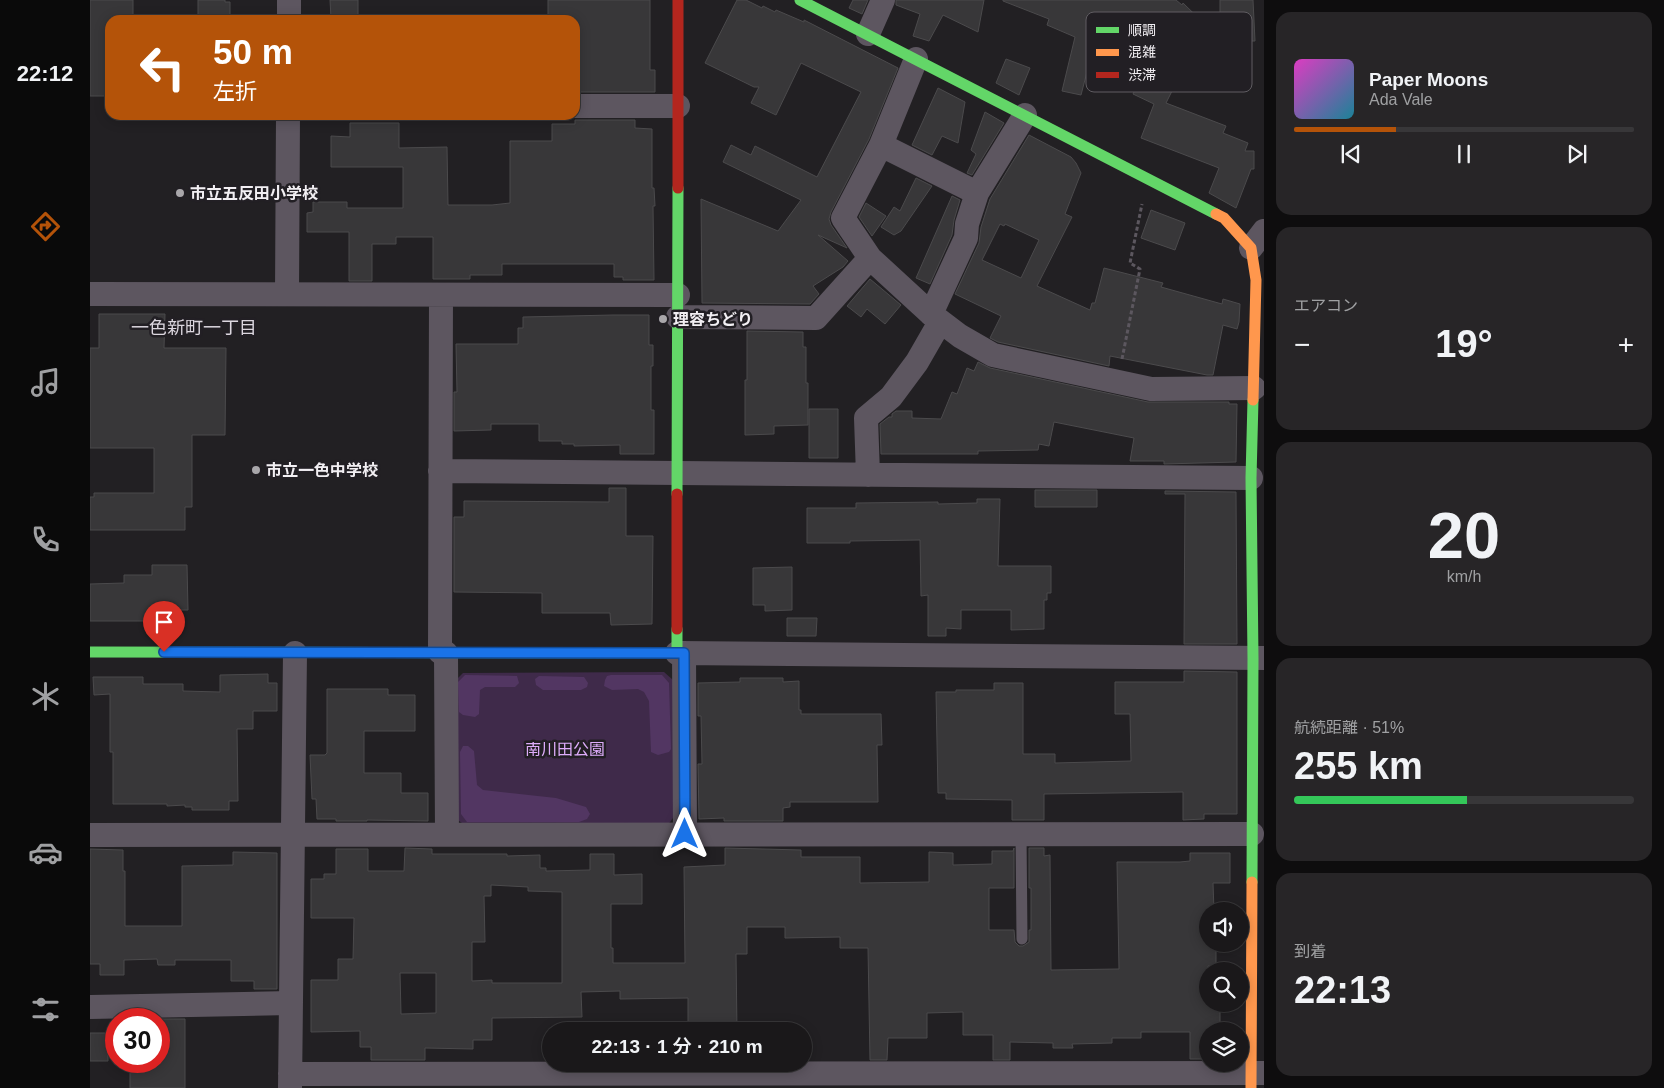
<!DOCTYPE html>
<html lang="ja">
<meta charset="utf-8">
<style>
:root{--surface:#1a181a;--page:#272527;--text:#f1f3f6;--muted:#9fa0a2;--line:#383739;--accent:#b45309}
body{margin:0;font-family:Arial,"Noto Sans JP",sans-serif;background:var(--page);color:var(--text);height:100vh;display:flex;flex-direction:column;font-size:19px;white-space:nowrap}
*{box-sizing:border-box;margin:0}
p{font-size:16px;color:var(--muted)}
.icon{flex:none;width:28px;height:28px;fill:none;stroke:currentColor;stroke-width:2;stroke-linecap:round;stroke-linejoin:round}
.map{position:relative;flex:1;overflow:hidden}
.side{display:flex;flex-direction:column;gap:12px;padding:12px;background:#0e0d0e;width:400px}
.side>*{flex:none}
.hud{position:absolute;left:15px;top:15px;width:475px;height:105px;border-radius:15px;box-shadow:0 2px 12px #0003,0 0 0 1px var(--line);background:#b45309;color:#fff;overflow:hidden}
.tools{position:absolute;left:1109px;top:902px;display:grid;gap:10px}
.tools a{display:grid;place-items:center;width:50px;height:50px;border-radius:50%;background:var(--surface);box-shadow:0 2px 12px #0003,0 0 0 1px var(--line);font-size:25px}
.speed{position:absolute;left:15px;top:1008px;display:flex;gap:10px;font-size:25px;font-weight:700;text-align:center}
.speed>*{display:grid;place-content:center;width:65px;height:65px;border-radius:50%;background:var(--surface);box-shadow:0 2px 12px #0003,0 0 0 1px var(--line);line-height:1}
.speed .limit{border:8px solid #d22;background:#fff;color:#111}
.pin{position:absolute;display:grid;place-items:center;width:42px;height:42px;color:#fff;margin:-51px -21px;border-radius:50% 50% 50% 0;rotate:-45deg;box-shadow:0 0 5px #0007}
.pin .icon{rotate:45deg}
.me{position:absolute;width:55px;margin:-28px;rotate:0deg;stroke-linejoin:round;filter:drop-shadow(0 0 4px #0008)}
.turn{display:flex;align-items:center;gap:18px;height:105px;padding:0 25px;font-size:22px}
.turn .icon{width:65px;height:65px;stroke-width:2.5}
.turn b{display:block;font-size:35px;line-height:42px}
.big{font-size:38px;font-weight:600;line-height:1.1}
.side .widget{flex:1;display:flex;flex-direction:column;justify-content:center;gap:8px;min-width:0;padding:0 18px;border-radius:15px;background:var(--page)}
.side .dial{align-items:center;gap:0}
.dial b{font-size:65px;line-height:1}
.song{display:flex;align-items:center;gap:15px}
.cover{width:60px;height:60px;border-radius:8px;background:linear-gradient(135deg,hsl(310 70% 55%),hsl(190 70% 35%))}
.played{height:5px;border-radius:2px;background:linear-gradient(90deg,var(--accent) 30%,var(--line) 30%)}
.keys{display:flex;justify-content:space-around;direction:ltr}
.heat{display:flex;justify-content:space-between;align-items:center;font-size:28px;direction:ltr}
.charge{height:8px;border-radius:4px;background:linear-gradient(90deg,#34c759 51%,var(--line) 0)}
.trip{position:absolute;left:452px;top:1022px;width:270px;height:50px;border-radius:25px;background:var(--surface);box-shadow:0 2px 12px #0003,0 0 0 1px var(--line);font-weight:600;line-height:50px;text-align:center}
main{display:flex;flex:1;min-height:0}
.tab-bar{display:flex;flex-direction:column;width:90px;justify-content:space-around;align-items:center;background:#0a0a0a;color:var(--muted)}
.tab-bar .icon{width:35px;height:35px}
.tab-bar .selected{color:var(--accent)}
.tab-bar b{font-size:22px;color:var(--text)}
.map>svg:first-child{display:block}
</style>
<main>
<nav class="tab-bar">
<b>22:12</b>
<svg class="icon selected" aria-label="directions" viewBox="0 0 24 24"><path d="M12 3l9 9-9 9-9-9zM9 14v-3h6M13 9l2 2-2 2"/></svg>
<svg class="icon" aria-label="music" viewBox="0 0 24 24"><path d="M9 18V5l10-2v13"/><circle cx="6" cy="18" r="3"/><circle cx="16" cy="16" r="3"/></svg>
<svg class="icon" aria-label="phone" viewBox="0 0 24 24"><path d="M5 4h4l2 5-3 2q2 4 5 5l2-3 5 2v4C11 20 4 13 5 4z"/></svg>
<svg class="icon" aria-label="climate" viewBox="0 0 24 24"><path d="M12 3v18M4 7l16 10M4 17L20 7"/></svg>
<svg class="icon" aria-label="car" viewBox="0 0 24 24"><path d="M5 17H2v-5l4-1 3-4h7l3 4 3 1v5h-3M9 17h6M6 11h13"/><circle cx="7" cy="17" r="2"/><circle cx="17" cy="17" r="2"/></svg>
<svg class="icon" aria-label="filters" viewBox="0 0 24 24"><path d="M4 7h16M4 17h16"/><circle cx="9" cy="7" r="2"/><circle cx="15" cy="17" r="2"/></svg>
</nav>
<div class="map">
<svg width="1174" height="1088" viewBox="0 0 1174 1088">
<rect width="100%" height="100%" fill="#222023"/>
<path fill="#3f2a4a" d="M 574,672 L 583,680 L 585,815 L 578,825 L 375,825 L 366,819 L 365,681 L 373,673 Z"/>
<path fill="#523662" d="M 375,675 L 427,676 L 429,683 L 425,687 L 395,687 L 390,690 L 389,714 L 385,717 L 373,715 L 369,712 L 368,682 Z
M 521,675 L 572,675 L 579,683 L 581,749 L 579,752 L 568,755 L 561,752 L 559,701 L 554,692 L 548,689 L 522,690 L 514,686 L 515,680 L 517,676 Z
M 449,676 L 494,677 L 498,683 L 497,687 L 491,690 L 453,690 L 446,685 L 445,679 Z
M 373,746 L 378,746 L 384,751 L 387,785 L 393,790 L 466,798 L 496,807 L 500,814 L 497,819 L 489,822 L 377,822 L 371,814 L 370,752 Z"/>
<path fill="#383739" stroke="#4b4a4c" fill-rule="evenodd" d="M 0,0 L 43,0 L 43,20 L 20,20 L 20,96 L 0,96 Z
M 108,0 L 135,0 L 135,2 L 140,2 L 140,20 L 108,20 Z
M 240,0 L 268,0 L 268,18 L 241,18 Z
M 458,0 L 560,0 L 560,70 L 565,70 L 565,92 L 485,92 L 485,20 L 458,20 Z
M 647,0 L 656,0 L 672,8 L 673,6 L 685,12 L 686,10 L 714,22 L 714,20 L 808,68 L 779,139 L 741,212 L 739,219 L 741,225 L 757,248 L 728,235 L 758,261 L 753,267 L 723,286 L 729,294 L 720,304 L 612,303 L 611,199 L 688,231 L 711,200 L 633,162 L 641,145 L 661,155 L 665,146 L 727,177 L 771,92 L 711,63 L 686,115 L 661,103 L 669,87 L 664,87 L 615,63 Z
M 763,0 L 778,0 L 772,14 L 759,8 Z
M 806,0 L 894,0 L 888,32 L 853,15 L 839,41 L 823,36 L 830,14 L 806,5 Z
M 913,0 L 1086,0 L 1092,5 L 1093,3 L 1130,39 L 1130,0 L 1163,0 L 1165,41 L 1130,41 L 1151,60 L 1127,86 L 1070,33 L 1053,68 L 1085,85 L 1076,103 L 1136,126 L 1133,133 L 1158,143 L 1155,151 L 1164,151 L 1164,169 L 1161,169 L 1146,208 L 1119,193 L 1129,168 L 1051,138 L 1064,104 L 1043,94 L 1045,90 L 998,68 L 991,95 L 972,91 L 985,37 L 957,25 L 959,19 L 913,1 Z
M 916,59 L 940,68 L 929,95 L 906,83 Z
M 848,88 L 875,102 L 868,143 L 852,136 L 842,155 L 822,145 Z
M 895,112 L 914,123 L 882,175 L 877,173 L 886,154 L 881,150 Z
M 485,120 L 545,120 L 545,128 L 562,129 L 562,188 L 564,188 L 565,206 L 563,206 L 564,280 L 533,280 L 533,277 L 524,277 L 524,264 L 412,264 L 412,275 L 380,275 L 380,279 L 343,279 L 343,237 L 306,237 L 306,244 L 282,244 L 282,281 L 259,281 L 259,232 L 217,232 L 217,213 L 223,212 L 223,202 L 257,202 L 257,208 L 313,208 L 313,167 L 241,167 L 241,136 L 260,137 L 260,123 L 309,123 L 309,148 L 357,147 L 358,205 L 402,205 L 420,203 L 420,141 L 462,141 L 462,124 L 485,124 Z
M 939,135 L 981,157 L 986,163 L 991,173 L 975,214 L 982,217 L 947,286 L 1000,310 L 1002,303 L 1005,303 L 1014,268 L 1073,283 L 1071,287 L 1132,304 L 1133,299 L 1150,304 L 1149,322 L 1147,329 L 1133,325 L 1123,375 L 1117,375 L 1020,356 L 1019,366 L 908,342 L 900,338 L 911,316 L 865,294 L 889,243 L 891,227 L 900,199 ZM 910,224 L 914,226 L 915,224 L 949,240 L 931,278 L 892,260 Z
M 826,178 L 842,186 L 811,231 L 804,235 L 791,227 L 804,207 L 810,211 Z
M 862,196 L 870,200 L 864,220 L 862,235 L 840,284 L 826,278 Z
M 776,203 L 796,216 L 782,236 L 769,217 Z
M 1061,210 L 1095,223 L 1085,250 L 1051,238 Z
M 780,279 L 811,305 L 795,324 L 777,309 L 771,317 L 757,306 Z
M 9,314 L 75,314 L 74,348 L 136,348 L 135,435 L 102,435 L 102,507 L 95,507 L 95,530 L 0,530 L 0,497 L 4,497 L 4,493 L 64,493 L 64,448 L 0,448 L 0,348 L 9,348 Z
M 523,315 L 559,315 L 559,345 L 563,345 L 563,366 L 561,366 L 561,410 L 564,410 L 564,454 L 530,454 L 530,445 L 484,446 L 484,444 L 472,444 L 472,441 L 449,441 L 449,424 L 401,424 L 401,430 L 364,431 L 364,392 L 367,392 L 366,344 L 428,344 L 428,328 L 433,328 L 433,317 Z
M 657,331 L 713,332 L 713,347 L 716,347 L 716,383 L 718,383 L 718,425 L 684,426 L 684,434 L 655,435 L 655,380 L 657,380 Z
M 888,362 L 900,368 L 1058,402 L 1139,402 L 1139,404 L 1147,404 L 1146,462 L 1074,464 L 1074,461 L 1040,461 L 1044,438 L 964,422 L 959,446 L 949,444 L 948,450 L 888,451 L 888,454 L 791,454 L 790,424 L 799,417 L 802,417 L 802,414 L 806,411 L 822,411 L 822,418 L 851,419 L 862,392 L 867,394 L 877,368 L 884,371 Z
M 719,409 L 748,409 L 748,458 L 719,458 Z
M 519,488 L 536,488 L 536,536 L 563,536 L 562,624 L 521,625 L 520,613 L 452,613 L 452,593 L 364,592 L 364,517 L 374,517 L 374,501 L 519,502 Z
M 945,490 L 1007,490 L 1007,507 L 945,507 Z
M 1075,491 L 1146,492 L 1147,644 L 1094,644 L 1095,494 L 1075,494 Z
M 887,499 L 910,499 L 908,566 L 961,566 L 961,593 L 957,593 L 957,600 L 954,600 L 954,629 L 921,630 L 921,610 L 871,610 L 871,629 L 856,628 L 856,636 L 838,636 L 838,595 L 831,596 L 830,540 L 760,541 L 760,543 L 717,543 L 717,508 L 766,508 L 766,503 L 848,502 L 848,504 L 887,503 Z
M 62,565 L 97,565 L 98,610 L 66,610 L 66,621 L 0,621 L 0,584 L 34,583 L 34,575 L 62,575 Z
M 702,567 L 702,610 L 675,611 L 675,605 L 663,605 L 663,568 Z
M 697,618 L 727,618 L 726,636 L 697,636 Z
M 1094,671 L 1147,672 L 1147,814 L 1114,814 L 1114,819 L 1093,820 L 1093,792 L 954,794 L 954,820 L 922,820 L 922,800 L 856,799 L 856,793 L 848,793 L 846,692 L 866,692 L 866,690 L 904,690 L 904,683 L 933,683 L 933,754 L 965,754 L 965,763 L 1041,761 L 1040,714 L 1025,714 L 1025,682 L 1094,682 Z
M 178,674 L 178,683 L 187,683 L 187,711 L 163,711 L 163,729 L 147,729 L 148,801 L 139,801 L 139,810 L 102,810 L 102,807 L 95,807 L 95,805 L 77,806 L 77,804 L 23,804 L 23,752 L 20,752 L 20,694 L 4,695 L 3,677 L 53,677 L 53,684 L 93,684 L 93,691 L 130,692 L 130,675 Z
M 650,678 L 693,678 L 693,682 L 709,681 L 709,710 L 711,710 L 711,714 L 791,714 L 792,745 L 787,745 L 788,802 L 700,802 L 700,807 L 693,808 L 693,821 L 634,821 L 634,818 L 609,819 L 608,764 L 612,764 L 611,716 L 608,716 L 608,683 L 650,682 Z
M 237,689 L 298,689 L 298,695 L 325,695 L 325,731 L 274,731 L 274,773 L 311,773 L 311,793 L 338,793 L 338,821 L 277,820 L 277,821 L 246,821 L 246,819 L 227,819 L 226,799 L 222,799 L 220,755 L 235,755 L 237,753 Z
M 315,848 L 342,849 L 342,854 L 417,854 L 417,856 L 450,855 L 450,868 L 456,868 L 456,871 L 500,870 L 500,854 L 524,854 L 524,875 L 552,874 L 552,904 L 521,904 L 521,948 L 523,948 L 523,963 L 595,963 L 594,867 L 635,865 L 635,848 L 711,850 L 711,857 L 770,857 L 770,883 L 839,882 L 839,852 L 863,853 L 863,865 L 902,864 L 902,851 L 923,851 L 924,848 L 924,888 L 899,888 L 899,930 L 924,930 L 925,942 L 929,946 L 933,946 L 939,942 L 939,930 L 941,930 L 941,888 L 939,888 L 939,848 L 954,848 L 954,856 L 960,855 L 961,970 L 1029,969 L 1027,862 L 1090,862 L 1100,861 L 1100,853 L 1140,853 L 1140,883 L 1123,883 L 1124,911 L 1118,911 L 1118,944 L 1126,944 L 1126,966 L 1118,966 L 1118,1006 L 1127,1006 L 1127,1010 L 1130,1010 L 1130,1029 L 1125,1029 L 1125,1031 L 1118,1031 L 1118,1059 L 1100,1059 L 1100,1032 L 1051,1032 L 1051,1038 L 1022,1038 L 1022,1043 L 982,1044 L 983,1048 L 963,1048 L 963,1043 L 920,1042 L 920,1060 L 903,1060 L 903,1035 L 873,1035 L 873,1012 L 837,1013 L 837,1038 L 798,1038 L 797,1060 L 780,1060 L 778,948 L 750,948 L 750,937 L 695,938 L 695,927 L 657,927 L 657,954 L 646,954 L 647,1031 L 598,1031 L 598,998 L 530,999 L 530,991 L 491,992 L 492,1017 L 402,1018 L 402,1040 L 383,1040 L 383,1049 L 335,1048 L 335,1060 L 281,1060 L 281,1047 L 270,1047 L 270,1031 L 221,1032 L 221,980 L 248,980 L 248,959 L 263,959 L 264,918 L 221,918 L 221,879 L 234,879 L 234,874 L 246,874 L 246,849 L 278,849 L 278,871 L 314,871 ZM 401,885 L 438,887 L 438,891 L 472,892 L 472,983 L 402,983 L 402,980 L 382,981 L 382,942 L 395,942 L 394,896 L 401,896 ZM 310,973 L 346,973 L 346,1013 L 311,1014 Z
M 0,849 L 33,850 L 33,871 L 35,871 L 35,926 L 92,926 L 92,866 L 143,865 L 143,852 L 187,853 L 187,989 L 164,989 L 164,981 L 141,981 L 141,960 L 85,960 L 85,965 L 68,965 L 67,959 L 34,960 L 34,975 L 10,975 L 10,964 L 0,964 Z
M 69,1019 L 95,1019 L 95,1088 L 40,1088 L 40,1061 L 69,1061 Z
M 0,1033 L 18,1033 L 18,1061 L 0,1061 Z"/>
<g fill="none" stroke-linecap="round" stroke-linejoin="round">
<path stroke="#5c575f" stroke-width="3" stroke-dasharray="4 2.5" stroke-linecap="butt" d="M 1032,359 L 1050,269 L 1040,263 L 1052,204"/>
<path stroke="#5d5660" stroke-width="11" d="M 931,834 L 932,939"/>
<path stroke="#5d5660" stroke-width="24" d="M 199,20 L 199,0
M 778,34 L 793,0
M 826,59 L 791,145 L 753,218 L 780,258 L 841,314 L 870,336 L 903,355 L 1061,389 L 1164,388
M 485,106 L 588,106
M 791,145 L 887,193
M 1161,248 L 1174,231
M 0,294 L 588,295
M 197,294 L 198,115
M 841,314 L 876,238 L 877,224 L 887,193 L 935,115
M 588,317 L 726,318 L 780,258
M 350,471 L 1161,478
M 778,475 L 776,418 L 801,397 L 827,362 L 850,322
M 350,652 L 351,296
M 356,653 L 357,834
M 587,653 L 1174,658
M 594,653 L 595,834
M 0,835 L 1162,834
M 0,1007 L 201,1003
M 200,1074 L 1174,1073
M 200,1088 L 205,653"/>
<path stroke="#63d668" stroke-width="11" d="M 710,0 L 1126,214
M 587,494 L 588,188
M 0,652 L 587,653 L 587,629
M 1162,882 L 1163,658 L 1161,478 L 1163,400"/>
<path stroke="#ff974d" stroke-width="11" d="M 1126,214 L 1134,218 L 1161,248 L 1166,280 L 1163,400
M 1161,1088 L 1162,882"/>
<path stroke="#b3261e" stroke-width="11" d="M 588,188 L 588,0
M 587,629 L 587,494"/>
</g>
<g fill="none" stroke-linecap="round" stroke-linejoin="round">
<defs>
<path id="route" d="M 74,652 L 594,653 L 595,834"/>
</defs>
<use href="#route" stroke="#114b97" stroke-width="12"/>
<use href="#route" stroke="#1a73e8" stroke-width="9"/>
</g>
<g fill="#a9a7aa" stroke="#221f24" stroke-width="2">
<circle cx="90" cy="193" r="5"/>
<circle cx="573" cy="319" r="5"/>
<circle cx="166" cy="470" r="5"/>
</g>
<g text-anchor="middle" stroke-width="5" stroke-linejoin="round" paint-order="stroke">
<g font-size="16" font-weight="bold" fill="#f2eff3" stroke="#221f24" text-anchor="start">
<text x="100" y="199">市立五反田小学校</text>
<text x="583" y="325">理容ちどり</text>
<text x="176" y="476">市立一色中学校</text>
</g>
<g font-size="16" fill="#ddacfa" stroke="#221f24">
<text x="475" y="755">南川田公園</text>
</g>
<g font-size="18" fill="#dcd7df" stroke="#221f24">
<text x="104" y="334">一色新町一丁目</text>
</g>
</g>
<rect x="996" y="12" width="166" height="80" rx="8" fill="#221f24" stroke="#605d62" stroke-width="1"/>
<rect x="1006" y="27" width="23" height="6" fill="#63d668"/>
<rect x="1006" y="49" width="23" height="7" fill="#ff974d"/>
<rect x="1006" y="72" width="23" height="6" fill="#b3261e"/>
<g font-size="14" fill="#f2eff3">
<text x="1038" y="35">順調</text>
<text x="1038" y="57">混雑</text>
<text x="1038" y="80">渋滞</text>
</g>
</svg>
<div class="tools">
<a><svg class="icon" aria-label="sound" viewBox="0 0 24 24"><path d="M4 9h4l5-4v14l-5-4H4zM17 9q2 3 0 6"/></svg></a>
<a><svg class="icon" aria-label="search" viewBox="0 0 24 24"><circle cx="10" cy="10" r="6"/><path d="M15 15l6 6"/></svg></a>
<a><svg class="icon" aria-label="layers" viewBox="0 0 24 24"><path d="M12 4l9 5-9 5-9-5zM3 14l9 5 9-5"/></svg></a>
</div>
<div class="speed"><div class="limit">30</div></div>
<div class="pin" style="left:74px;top:652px;background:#d93025"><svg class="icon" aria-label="arrive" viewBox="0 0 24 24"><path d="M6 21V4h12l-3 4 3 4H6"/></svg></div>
<svg class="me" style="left:595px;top:834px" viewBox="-20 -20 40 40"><path d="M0-17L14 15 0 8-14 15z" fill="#1a73e8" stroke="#fff" stroke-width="4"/></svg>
<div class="trip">22:13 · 1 分 · 210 m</div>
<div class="hud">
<div class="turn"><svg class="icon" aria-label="left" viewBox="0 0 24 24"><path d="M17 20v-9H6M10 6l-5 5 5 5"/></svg><div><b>50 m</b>左折</div></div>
</div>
</div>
<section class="side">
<div class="widget">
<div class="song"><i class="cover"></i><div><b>Paper Moons</b><p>Ada Vale</p></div></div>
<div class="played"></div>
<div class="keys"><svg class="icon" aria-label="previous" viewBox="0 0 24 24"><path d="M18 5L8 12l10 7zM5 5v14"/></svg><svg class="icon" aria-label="pause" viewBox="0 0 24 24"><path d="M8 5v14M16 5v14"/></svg><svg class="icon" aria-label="next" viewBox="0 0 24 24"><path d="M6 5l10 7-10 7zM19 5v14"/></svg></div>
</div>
<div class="widget"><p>エアコン</p>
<div class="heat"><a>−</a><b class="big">19°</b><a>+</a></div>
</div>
<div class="widget dial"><b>20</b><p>km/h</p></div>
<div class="widget"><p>航続距離 · 51%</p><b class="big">255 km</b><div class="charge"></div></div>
<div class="widget"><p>到着</p><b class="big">22:13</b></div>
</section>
</main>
